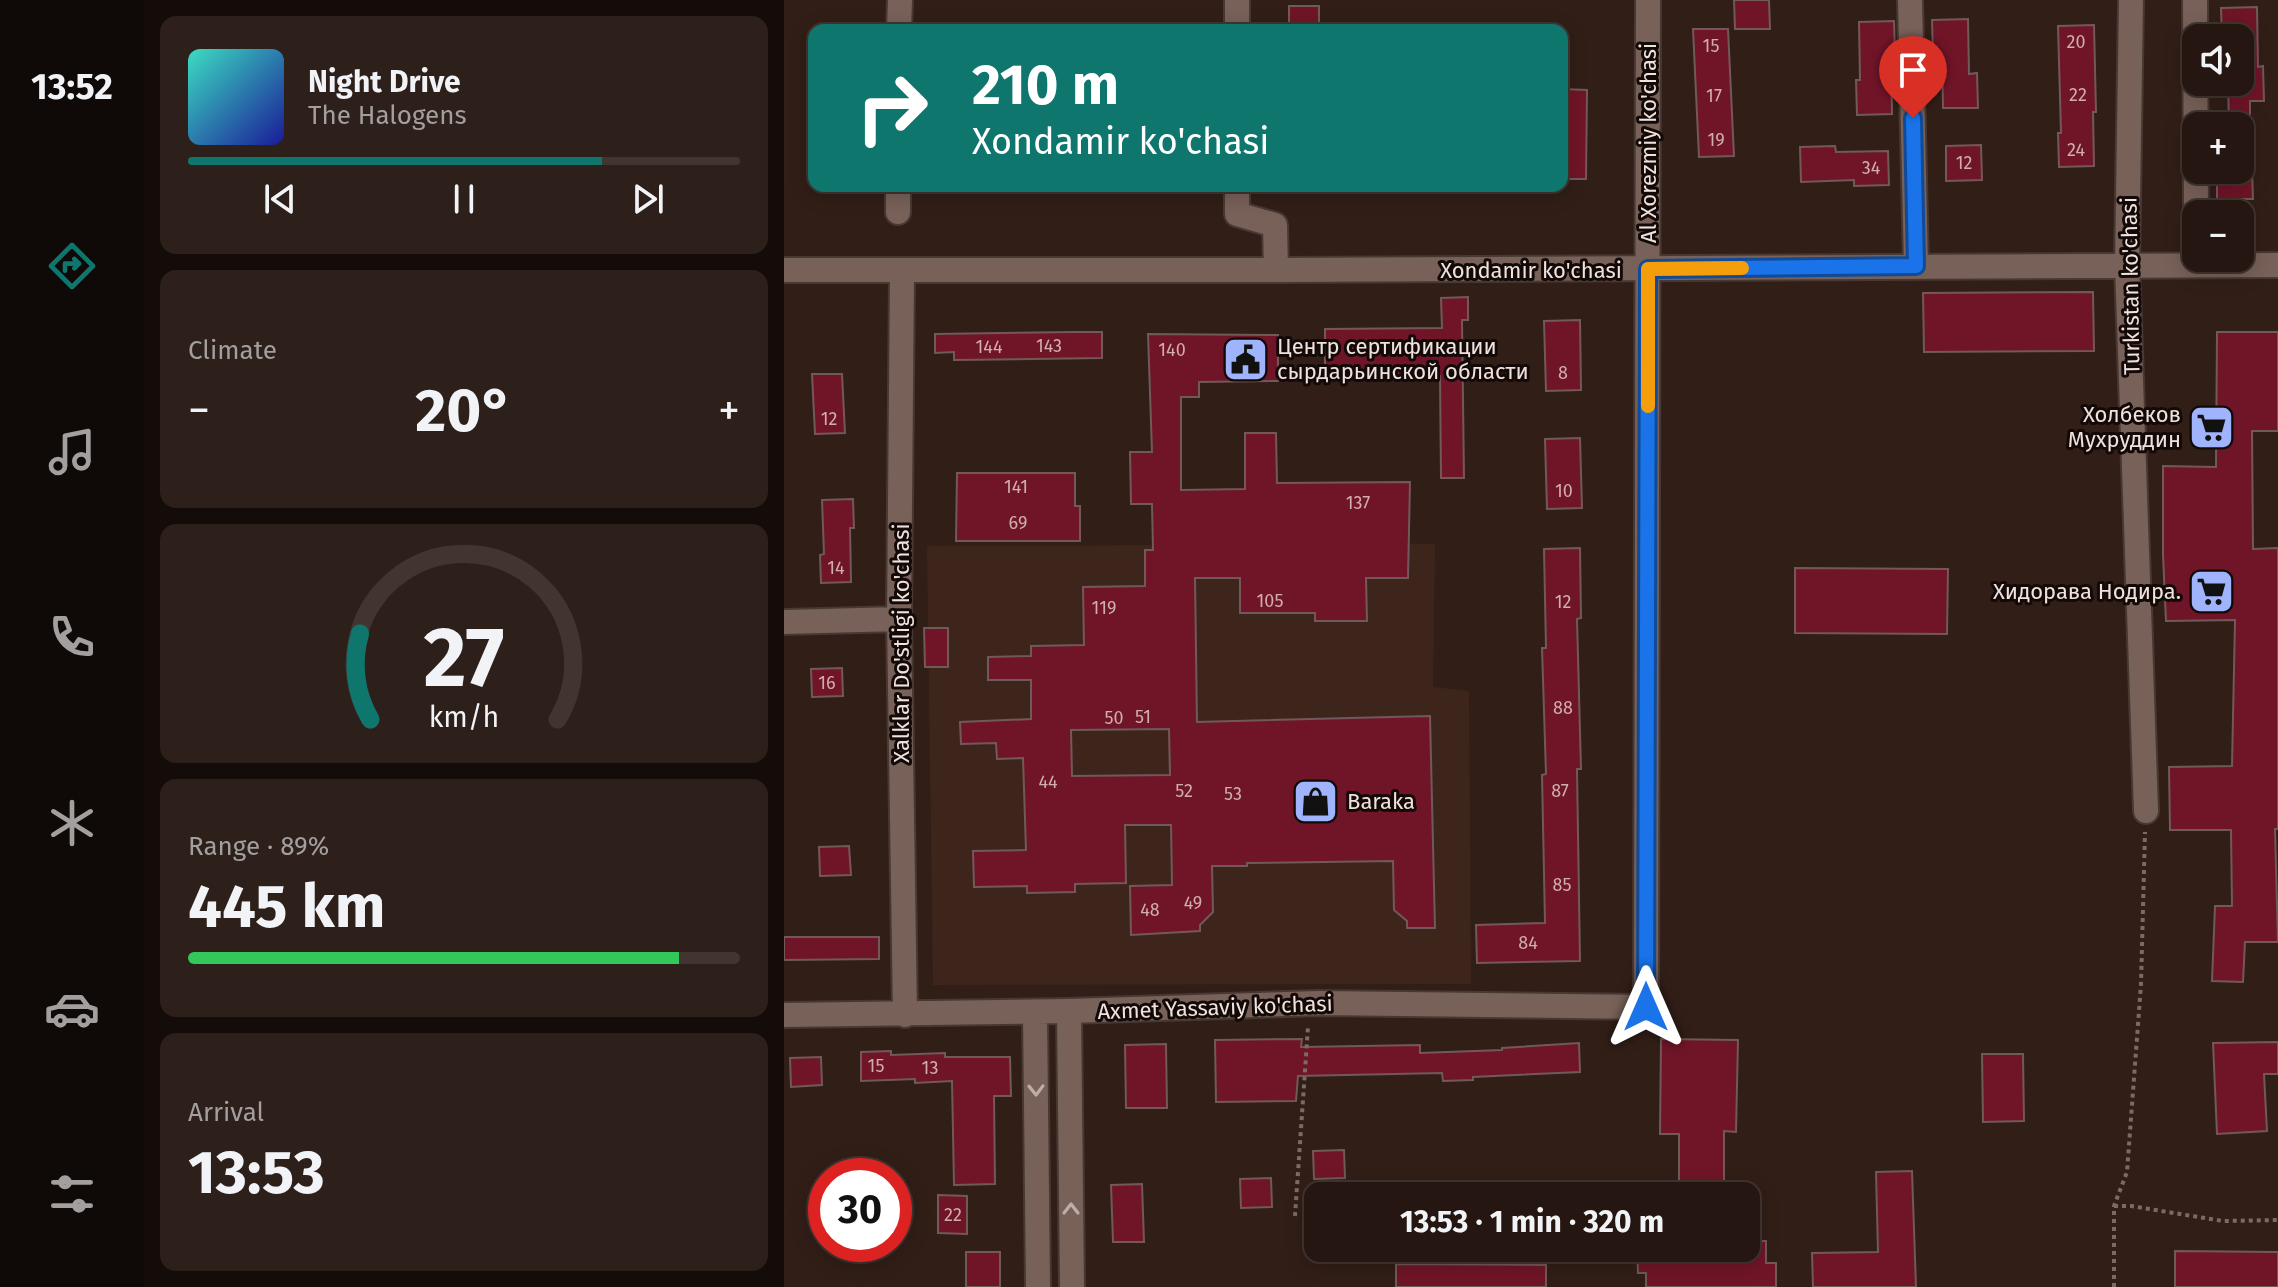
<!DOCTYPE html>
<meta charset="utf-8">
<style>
:root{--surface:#251611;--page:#2d1f1a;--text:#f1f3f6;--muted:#a39f9f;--line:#423531;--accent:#0f766e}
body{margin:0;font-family:"Fira Sans",sans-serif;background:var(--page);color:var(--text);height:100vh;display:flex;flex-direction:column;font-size:30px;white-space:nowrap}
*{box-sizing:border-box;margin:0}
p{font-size:26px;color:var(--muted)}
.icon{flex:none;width:44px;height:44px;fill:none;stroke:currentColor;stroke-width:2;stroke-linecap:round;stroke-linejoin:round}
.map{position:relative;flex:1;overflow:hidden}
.details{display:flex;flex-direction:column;gap:16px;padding:16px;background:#140c09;width:640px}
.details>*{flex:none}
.banner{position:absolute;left:24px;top:24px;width:760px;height:168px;border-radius:16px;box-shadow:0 4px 20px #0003,0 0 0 2px var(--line);background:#0f766e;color:#fff;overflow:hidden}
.tools{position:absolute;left:1398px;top:24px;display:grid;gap:16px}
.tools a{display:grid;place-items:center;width:72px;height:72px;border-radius:16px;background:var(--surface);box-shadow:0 4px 20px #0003,0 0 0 2px var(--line);font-size:40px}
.speed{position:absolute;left:24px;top:1158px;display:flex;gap:16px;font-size:40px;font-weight:700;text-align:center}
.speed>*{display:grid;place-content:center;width:104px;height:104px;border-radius:50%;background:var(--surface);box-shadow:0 4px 20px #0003,0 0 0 2px var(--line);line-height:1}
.speed .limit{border:12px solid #d22;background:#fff;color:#111}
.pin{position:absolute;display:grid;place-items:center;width:68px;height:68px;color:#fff;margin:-82px -34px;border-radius:50% 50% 50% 0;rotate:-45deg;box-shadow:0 0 8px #0007}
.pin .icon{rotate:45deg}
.me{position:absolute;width:88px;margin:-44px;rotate:0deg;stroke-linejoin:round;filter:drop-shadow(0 0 6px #0008)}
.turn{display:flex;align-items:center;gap:28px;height:168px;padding:0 32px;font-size:36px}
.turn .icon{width:104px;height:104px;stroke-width:2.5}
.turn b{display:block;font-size:56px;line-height:68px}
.big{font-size:60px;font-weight:700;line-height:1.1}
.details .widget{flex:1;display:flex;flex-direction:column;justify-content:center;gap:12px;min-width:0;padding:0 28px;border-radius:16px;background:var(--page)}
.details .dial{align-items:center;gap:0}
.dial svg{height:208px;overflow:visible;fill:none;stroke:var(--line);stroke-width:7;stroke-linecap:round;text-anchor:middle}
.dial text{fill:var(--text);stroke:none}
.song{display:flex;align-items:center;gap:24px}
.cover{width:96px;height:96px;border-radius:12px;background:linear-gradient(135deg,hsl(170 70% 55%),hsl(240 70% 35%))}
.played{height:8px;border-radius:4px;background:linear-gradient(90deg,var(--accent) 75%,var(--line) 75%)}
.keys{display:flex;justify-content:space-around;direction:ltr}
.heat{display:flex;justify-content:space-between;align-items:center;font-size:44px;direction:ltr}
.charge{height:12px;border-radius:6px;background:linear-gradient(90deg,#34c759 89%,var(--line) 0)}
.trip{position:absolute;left:520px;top:1182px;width:456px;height:80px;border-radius:16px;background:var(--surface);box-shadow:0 4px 20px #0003,0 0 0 2px var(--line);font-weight:700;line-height:80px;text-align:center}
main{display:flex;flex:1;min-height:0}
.menu{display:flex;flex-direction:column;width:144px;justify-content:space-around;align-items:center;background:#0f0907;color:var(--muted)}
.menu .icon{width:56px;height:56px}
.menu .active{color:var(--accent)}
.menu b{font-size:36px;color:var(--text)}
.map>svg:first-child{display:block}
</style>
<main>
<nav class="menu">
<b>13:52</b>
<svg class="icon active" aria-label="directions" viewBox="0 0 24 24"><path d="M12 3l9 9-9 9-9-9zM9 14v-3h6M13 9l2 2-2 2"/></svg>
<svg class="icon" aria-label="music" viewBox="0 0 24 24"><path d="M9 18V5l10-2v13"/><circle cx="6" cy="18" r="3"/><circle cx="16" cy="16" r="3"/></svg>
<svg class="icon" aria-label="phone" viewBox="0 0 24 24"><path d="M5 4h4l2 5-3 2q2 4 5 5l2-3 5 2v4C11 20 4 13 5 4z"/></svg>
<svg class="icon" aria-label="climate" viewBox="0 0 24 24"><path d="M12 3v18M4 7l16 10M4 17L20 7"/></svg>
<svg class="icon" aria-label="car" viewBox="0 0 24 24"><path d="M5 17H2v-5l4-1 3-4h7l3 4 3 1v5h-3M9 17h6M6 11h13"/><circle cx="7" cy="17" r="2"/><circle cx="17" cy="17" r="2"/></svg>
<svg class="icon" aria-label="filters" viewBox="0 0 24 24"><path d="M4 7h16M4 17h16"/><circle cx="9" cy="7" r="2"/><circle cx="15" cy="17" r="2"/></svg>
</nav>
<section class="details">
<div class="widget">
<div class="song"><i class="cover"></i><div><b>Night Drive</b><p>The Halogens</p></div></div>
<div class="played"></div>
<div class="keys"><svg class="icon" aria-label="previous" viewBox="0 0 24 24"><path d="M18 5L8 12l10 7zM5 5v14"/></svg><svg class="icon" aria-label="pause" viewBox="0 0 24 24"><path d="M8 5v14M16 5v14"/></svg><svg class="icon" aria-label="next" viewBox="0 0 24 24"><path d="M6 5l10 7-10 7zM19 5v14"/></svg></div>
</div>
<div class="widget"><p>Climate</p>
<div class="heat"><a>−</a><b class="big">20°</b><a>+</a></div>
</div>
<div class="widget dial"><svg viewBox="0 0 100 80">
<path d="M14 69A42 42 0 1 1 86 69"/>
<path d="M14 69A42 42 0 0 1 10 36" stroke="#0f766e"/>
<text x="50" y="56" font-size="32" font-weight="700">27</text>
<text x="50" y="72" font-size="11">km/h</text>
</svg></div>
<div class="widget"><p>Range · 89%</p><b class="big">445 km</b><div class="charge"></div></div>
<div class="widget"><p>Arrival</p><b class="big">13:53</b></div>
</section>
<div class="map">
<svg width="1494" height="1287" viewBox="0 0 1494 1287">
<rect width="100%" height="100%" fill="#311e17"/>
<path fill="#3e251c" d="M 651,544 L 649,687 L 685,691 L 687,984 L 149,985 L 143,546 Z"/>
<path fill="#701528" stroke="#71595a" stroke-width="2" fill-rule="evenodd" d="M 950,0 L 985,0 L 986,29 L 951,29 Z
M 505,6 L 535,6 L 535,30 L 505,30 Z
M 1473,7 L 1474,67 L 1479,66 L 1480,101 L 1466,101 L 1466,126 L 1445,126 L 1444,82 L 1456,82 L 1456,38 L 1438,38 L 1437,8 Z
M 1184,19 L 1185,74 L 1193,73 L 1194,108 L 1159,108 L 1158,54 L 1149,54 L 1148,20 Z
M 1110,21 L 1111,55 L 1107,55 L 1108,114 L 1073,115 L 1072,80 L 1076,80 L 1075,22 Z
M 1310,25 L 1312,112 L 1309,112 L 1310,166 L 1275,167 L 1274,133 L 1277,133 L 1274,26 Z
M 909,29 L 944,29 L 950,156 L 915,157 Z
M 778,89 L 803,90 L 802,179 L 778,179 Z
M 1197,145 L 1198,180 L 1162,181 L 1162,146 Z
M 1051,146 L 1052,152 L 1104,151 L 1105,185 L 1070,186 L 1070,180 L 1017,182 L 1016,147 Z
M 1433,170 L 1468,170 L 1469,199 L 1433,199 Z
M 1309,292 L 1310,351 L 1140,352 L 1139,293 Z
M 684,297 L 684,320 L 678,320 L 680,478 L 657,478 L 656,376 L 541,376 L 541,329 L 658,328 L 657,298 Z
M 796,320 L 797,390 L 762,391 L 760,321 Z
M 290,332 L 318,332 L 318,358 L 170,360 L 170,352 L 151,353 L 151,334 Z
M 1433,332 L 1494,332 L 1494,431 L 1468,431 L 1469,549 L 1494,548 L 1494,829 L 1491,829 L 1494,942 L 1461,942 L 1459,982 L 1428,981 L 1431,906 L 1448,906 L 1447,830 L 1386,830 L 1385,767 L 1448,766 L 1451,620 L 1382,621 L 1379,555 L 1379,466 L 1432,467 Z
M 364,334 L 494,335 L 494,381 L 415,382 L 415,397 L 397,397 L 397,490 L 461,489 L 461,433 L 492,433 L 493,483 L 626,482 L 624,578 L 582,578 L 583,621 L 531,621 L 531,613 L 456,613 L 456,578 L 411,578 L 413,722 L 646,716 L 651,928 L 623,928 L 623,921 L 610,910 L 609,861 L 463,863 L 463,866 L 428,866 L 429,912 L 416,925 L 416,931 L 347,935 L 346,886 L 388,885 L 387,825 L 341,825 L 342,883 L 291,884 L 291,892 L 243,893 L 243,886 L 190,887 L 189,851 L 242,850 L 239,758 L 213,759 L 212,743 L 177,744 L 176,722 L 247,719 L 247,680 L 204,680 L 204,657 L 247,656 L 247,646 L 300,645 L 299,587 L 361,586 L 361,550 L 369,550 L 368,504 L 347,504 L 346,452 L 368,452 ZM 385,729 L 386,775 L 288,776 L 287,730 Z
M 28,374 L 58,374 L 61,433 L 31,434 Z
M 796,438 L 798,508 L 763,509 L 761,439 Z
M 173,473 L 291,473 L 291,506 L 296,506 L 296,541 L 172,541 Z
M 69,499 L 70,528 L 66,528 L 67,582 L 37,583 L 36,555 L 40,554 L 38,500 Z
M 796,548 L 797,618 L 793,619 L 797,769 L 793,769 L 796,961 L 693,963 L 692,925 L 761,923 L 758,775 L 762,774 L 758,648 L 762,648 L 760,549 Z
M 1011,568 L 1164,569 L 1163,634 L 1011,633 Z
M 140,628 L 164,628 L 164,667 L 141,667 Z
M 58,668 L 59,696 L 28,697 L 27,669 Z
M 65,846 L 67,875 L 36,876 L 35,847 Z
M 0,937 L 95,937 L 95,959 L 0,960 Z
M 518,1039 L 517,1047 L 636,1045 L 636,1053 L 718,1050 L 718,1048 L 795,1043 L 796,1072 L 689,1077 L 689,1080 L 659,1081 L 658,1073 L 514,1076 L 512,1101 L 432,1102 L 431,1040 Z
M 877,1039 L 954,1040 L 952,1132 L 940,1131 L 940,1182 L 895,1182 L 895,1134 L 876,1134 Z
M 1494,1042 L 1494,1074 L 1480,1074 L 1483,1131 L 1433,1134 L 1429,1043 Z
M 382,1044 L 383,1108 L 342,1108 L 341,1045 Z
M 107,1051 L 107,1055 L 161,1053 L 161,1057 L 226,1057 L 227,1096 L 210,1096 L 211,1184 L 170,1185 L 168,1081 L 131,1083 L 131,1079 L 77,1081 L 77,1052 Z
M 1198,1054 L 1239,1054 L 1240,1121 L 1199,1122 Z
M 37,1057 L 38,1085 L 7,1087 L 6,1058 Z
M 560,1150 L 561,1178 L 530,1179 L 529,1151 Z
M 1128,1171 L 1132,1287 L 1029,1287 L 1028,1253 L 1094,1252 L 1092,1172 Z
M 487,1178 L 488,1207 L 457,1208 L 456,1179 Z
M 358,1184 L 360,1242 L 329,1242 L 327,1185 Z
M 154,1195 L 183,1196 L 183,1234 L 154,1233 Z
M 962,1241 L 982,1241 L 982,1263 L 992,1263 L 992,1287 L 862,1287 L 862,1273 L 854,1273 L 853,1248 L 962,1248 Z
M 1391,1251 L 1494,1252 L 1494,1287 L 1391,1287 Z
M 182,1252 L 216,1252 L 216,1287 L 182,1287 Z
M 612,1264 L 762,1265 L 762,1287 L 612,1287 Z"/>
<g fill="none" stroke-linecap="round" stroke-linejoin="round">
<defs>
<path id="street" d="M 1126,0 L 1132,266
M 1347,0 L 1343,265 L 1362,811
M 1411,0 L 1412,214
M 115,30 L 116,0
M 453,30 L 453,0
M 453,186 L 453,214 L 491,225 L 492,270
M 114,212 L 114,186
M 0,270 L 492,270 L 1494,265
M 118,272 L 115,619 L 121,1015
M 0,622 L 115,619
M 285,1011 L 288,1287
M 251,1012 L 254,1287
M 0,1015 L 285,1011 L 535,1003 L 862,1007 L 864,0"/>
</defs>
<use href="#street" stroke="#473833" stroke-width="28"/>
<path stroke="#7c6b65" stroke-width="4" stroke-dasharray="4 4" stroke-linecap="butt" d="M 1330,1206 L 1347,1206 L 1439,1221 L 1494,1220
M 511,1216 L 524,1027
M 1330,1287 L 1330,1206 L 1343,1172 L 1357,984 L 1361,832"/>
<use href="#street" stroke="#786159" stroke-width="24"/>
</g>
<defs><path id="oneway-chevron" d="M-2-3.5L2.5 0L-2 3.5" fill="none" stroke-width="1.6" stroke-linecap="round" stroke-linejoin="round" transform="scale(2)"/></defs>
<g stroke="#bfaea8">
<use href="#oneway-chevron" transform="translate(252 1090) rotate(89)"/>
<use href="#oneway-chevron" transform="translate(287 1209) rotate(-90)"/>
</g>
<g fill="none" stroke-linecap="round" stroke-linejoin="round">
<defs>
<path id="route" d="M 862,1007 L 864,269 L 1132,266 L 1129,118"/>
</defs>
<use href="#route" stroke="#114b97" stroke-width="20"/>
<use href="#route" stroke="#1a73e8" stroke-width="14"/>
<path stroke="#f59e0b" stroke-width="14" d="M 864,406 L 864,269 L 958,268"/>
</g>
<defs>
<symbol id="civic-square" viewBox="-11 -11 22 22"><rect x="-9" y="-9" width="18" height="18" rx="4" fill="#a0b3fd" stroke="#130a08"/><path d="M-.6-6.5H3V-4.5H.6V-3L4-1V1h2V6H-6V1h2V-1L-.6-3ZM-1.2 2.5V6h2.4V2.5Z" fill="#111"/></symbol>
<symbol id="supermarket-square" viewBox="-11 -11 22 22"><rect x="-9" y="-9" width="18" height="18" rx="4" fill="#a0b3fd" stroke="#130a08"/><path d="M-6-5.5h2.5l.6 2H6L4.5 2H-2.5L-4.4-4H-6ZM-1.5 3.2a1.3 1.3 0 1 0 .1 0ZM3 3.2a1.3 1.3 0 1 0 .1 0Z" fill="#111"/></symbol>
<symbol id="shop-square" viewBox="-11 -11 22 22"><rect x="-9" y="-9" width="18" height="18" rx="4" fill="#a0b3fd" stroke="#130a08"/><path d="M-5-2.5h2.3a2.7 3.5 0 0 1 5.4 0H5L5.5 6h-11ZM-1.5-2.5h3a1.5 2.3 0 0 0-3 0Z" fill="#111"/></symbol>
</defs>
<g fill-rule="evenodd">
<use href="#civic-square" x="436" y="334" width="51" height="51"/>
<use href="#supermarket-square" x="1402" y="402" width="51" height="51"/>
<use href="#supermarket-square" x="1402" y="566" width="51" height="51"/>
<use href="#shop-square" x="506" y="776" width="51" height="51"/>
</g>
<g text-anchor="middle" stroke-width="6" stroke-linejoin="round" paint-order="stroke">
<g font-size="18" fill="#cfaeb0">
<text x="1292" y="48">20</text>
<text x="927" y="52">15</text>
<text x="1294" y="101">22</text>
<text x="930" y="102">17</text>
<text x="932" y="146">19</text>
<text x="1292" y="156">24</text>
<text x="1180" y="169">12</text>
<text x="1087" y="174">34</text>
<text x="265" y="352">143</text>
<text x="205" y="353">144</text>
<text x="388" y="356">140</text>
<text x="779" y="379">8</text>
<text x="45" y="425">12</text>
<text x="232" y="493">141</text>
<text x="780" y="497">10</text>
<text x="574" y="509">137</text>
<text x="234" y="529">69</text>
<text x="52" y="574">14</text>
<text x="486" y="607">105</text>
<text x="779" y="608">12</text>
<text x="320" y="614">119</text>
<text x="43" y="689">16</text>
<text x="779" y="714">88</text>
<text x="359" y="723">51</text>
<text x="330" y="724">50</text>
<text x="264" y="788">44</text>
<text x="400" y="797">52</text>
<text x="776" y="797">87</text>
<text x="449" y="800">53</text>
<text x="778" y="891">85</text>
<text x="409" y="909">49</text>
<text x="366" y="916">48</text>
<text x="744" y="949">84</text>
<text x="92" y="1072">15</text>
<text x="146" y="1074">13</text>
<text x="169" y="1221">22</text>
</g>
<g font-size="22" fill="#efe1dd" stroke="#130a08">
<text transform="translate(864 143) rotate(-90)" y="8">Al Xorezmiy ko'chasi</text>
<text x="747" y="278">Xondamir ko'chasi</text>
<text transform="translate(1346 286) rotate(-91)" y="8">Turkistan ko'chasi</text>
<text transform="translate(117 643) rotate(-90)" y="8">Xalklar Do'stligi ko'chasi</text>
<text transform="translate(431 1007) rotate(-2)" y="8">Axmet Yassaviy ko'chasi</text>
</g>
<g font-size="22" fill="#efe1dd" stroke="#130a08" text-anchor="start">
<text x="493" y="354">Центр сертификации<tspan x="493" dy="25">сырдарьинской области</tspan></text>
<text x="1397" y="422" text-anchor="end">Холбеков<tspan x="1397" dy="25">Мухруддин</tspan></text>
<text x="1397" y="599" text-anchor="end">Хидорава Нодира.</text>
<text x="563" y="809">Baraka</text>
</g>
</g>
</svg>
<div class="tools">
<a><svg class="icon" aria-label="sound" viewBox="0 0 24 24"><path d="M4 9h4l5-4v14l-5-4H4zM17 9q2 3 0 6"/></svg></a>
<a>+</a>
<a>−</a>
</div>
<div class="speed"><div class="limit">30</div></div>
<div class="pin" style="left:1129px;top:118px;background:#d93025"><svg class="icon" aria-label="arrive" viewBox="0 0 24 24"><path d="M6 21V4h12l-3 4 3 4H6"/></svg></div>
<svg class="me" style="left:862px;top:1007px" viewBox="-20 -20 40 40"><path d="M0-17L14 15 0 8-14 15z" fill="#1a73e8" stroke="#fff" stroke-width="4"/></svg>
<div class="trip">13:53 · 1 min · 320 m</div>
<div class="banner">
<div class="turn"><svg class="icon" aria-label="right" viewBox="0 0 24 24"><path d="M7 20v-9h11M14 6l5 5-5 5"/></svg><div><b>210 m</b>Xondamir ko'chasi</div></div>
</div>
</div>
</main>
